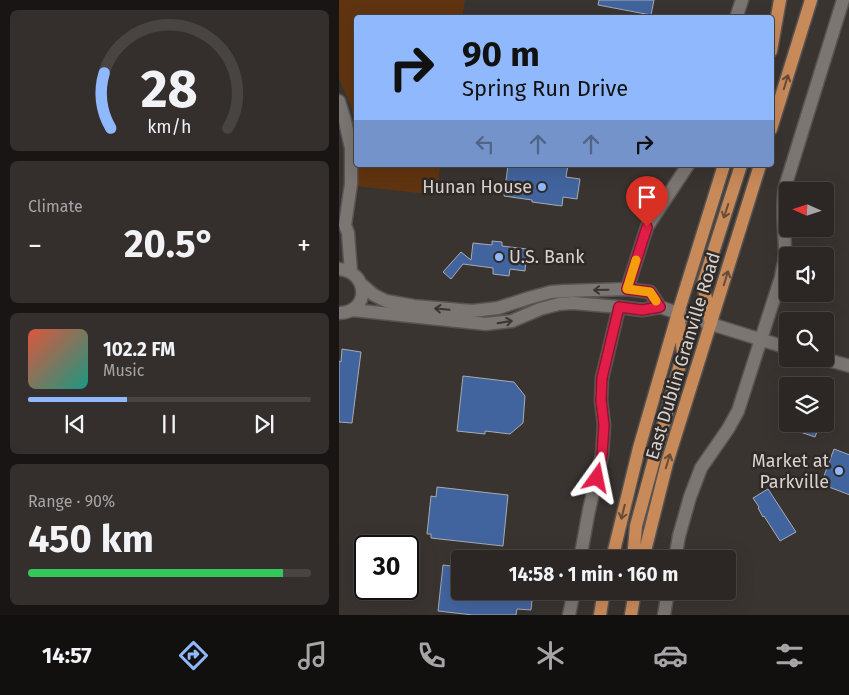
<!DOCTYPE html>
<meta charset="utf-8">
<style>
:root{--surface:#2c2725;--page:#342f2d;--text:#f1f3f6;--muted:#a6a5a7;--line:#484442;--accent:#90b8fd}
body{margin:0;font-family:"Fira Sans",sans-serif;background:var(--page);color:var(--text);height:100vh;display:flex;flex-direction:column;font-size:19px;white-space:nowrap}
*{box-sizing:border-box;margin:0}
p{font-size:16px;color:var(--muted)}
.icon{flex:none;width:28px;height:28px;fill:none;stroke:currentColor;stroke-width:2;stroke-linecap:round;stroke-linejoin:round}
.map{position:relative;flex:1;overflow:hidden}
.panel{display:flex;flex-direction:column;gap:10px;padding:10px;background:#181514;width:339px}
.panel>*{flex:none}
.banner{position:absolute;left:15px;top:15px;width:420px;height:152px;border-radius:5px;box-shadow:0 5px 20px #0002,0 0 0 1px var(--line);background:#90b8fd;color:#111;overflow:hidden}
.needle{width:32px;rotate:273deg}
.fabs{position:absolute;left:440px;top:182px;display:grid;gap:10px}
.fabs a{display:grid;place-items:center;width:55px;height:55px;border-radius:5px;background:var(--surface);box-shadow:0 5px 20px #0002,0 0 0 1px var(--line);font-size:25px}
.speed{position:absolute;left:15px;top:535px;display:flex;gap:10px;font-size:25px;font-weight:700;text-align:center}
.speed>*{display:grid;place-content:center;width:65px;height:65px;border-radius:50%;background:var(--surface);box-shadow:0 5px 20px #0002,0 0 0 1px var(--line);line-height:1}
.speed .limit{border:2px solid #111;border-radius:8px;background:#fff;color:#111}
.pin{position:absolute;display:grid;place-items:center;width:42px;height:42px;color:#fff;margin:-51px -21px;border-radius:50% 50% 50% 0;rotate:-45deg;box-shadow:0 0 5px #0007}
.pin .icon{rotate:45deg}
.me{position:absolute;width:55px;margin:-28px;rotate:12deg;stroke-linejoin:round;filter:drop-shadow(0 0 4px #0008)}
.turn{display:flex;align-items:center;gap:18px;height:105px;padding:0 25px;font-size:22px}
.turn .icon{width:65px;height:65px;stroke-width:2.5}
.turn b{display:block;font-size:35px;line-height:42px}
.lanes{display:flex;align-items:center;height:48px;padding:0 25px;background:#0003;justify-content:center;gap:25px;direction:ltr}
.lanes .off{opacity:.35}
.big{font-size:38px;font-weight:700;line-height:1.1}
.panel .widget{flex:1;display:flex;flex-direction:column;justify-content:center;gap:8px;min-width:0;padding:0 18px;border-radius:8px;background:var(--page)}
.panel .dial{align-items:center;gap:0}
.dial svg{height:130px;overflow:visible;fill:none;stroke:var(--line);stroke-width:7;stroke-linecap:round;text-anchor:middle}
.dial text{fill:var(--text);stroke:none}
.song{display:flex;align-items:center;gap:15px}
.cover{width:60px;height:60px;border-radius:8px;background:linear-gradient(135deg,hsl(10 70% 55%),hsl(170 70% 35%))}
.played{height:5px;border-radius:2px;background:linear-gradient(90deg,var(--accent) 35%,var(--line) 35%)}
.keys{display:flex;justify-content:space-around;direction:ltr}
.heat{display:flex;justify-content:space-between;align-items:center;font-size:28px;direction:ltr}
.charge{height:8px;border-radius:4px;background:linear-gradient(90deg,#34c759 90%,var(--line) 0)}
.trip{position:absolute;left:112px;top:550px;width:285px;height:50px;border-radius:5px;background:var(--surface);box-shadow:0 5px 20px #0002,0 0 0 1px var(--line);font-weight:700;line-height:50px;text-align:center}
.tabs{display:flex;height:80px;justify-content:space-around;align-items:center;background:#12100f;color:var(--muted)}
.tabs .icon{width:35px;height:35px}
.tabs .active{color:var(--accent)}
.tabs b{font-size:22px;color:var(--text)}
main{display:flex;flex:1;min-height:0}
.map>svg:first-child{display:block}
</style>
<main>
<section class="panel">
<div class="widget dial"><svg viewBox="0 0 100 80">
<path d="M14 69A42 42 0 1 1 86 69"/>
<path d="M14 69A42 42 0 0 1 10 35" stroke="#90b8fd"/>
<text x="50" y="56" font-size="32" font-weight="700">28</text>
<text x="50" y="72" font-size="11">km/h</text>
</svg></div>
<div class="widget"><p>Climate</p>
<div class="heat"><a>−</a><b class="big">20.5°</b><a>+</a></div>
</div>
<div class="widget">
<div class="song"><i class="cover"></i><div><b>102.2 FM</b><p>Music</p></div></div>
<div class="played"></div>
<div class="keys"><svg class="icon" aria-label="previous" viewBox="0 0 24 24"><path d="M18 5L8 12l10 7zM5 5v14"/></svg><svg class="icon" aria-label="pause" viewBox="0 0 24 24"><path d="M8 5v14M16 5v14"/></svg><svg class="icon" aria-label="next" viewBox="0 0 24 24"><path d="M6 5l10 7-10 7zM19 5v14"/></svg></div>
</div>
<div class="widget"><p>Range · 90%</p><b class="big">450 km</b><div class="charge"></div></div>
</section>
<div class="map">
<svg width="511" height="615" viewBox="0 0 511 615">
<rect width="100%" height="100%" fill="#3a3431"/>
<path fill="#603410" d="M 0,0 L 126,0 L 123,17 L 18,18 L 17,137 L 13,109 L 0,78 Z
M 19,165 L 101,165 L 98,195 L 17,186 Z"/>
<path fill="#42649e" stroke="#a7abb2" d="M 260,0 L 315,0 L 312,15 L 259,5 Z
M 169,165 L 229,165 L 227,177 L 241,179 L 238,199 L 224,197 L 223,206 L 193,202 L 193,200 L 165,196 Z
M 153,241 L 163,242 L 163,246 L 188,249 L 186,271 L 171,269 L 170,276 L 154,274 L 154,268 L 124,264 L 112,279 L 104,272 L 122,252 L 132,260 L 134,243 L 153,245 Z
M 3,349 L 22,352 L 13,423 L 0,422 L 0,361 L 2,362 Z
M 124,376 L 175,382 L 186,396 L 184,423 L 171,434 L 146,431 L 146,434 L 118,431 Z
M 444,424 L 481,424 L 476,437 L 443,426 Z
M 495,449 L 511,455 L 511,495 L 482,484 Z
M 98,487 L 169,495 L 164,546 L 92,538 L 92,534 L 88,534 L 92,496 L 97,497 Z
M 429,489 L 457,532 L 441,541 L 425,516 L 424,517 L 419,508 L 420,507 L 414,498 Z
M 104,565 L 121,567 L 121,591 L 194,591 L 192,610 L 178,609 L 177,615 L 134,615 L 99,611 Z"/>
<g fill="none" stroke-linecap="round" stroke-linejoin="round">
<defs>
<path id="minor" d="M 397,18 L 403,0
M 0,101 L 6,121 L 12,148 L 12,184 L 6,225 L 9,233 L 12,272
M 0,269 C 31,272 31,313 0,313
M 22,284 L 35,295 L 47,301 L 75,306 L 133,311 L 159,308 L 190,298 L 212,292 L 225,291 L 288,289 L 311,292 L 321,307
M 288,289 L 308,227 L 349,165
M 13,310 L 147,324 L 173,321 L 201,309 L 220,304 L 234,303 L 280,307 L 303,310 L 321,307 L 372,324 L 449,348
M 485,359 L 511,366
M 241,559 L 250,510 L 263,455 L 265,425 L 262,400 L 263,378 L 280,307
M 336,559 L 340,536 L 351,497 L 362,468 L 389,429 L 399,411 L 442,277 C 443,269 446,262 446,254 C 446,231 442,210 446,187 L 504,0
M 230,615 L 235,591
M 325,615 L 329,591"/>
<path id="primary" d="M 432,51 L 441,0
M 432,129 L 472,0
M 372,323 L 364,284 L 402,165
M 273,559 L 300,448 L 339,313 L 385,165
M 294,559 L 297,526 L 344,353 L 340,320
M 304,559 L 328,463 L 421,165
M 261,615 L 265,591
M 292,615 L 296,591"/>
</defs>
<use href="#minor" stroke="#575350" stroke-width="15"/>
<use href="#primary" stroke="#575350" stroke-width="15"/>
<use href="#minor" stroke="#7c7672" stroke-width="12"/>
<use href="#primary" stroke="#c98a5a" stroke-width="12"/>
</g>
<defs><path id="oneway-shaft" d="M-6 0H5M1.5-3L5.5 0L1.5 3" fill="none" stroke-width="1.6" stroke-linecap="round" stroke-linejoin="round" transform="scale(1.25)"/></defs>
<g stroke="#664c39">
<use href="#oneway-shaft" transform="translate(447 82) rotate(-73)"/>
<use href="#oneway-shaft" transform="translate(387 211) rotate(108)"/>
<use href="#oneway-shaft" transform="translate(387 278) rotate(-73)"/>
<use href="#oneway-shaft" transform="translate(329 461) rotate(-73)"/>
<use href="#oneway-shaft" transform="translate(284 512) rotate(104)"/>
</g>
<g stroke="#3b3532">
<use href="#oneway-shaft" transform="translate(262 290) rotate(179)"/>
<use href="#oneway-shaft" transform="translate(103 309) rotate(-175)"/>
<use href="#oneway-shaft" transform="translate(166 322) rotate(-10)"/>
</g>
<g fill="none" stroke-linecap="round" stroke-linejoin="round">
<defs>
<path id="route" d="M 258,478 L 263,455 L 265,425 L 262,400 L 263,378 L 280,307 L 303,310 L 321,307 L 311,292 L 288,289 L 308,227"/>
</defs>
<use href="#route" stroke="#92132f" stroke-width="12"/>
<use href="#route" stroke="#e11d48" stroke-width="9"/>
<path stroke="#f59e0b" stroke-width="9" d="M 297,260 L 288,289 L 311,292 L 317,301"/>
</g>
<g fill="#90b8fd" stroke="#302a27" stroke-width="2">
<circle cx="203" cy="187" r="5"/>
<circle cx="160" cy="257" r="5"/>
<circle cx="500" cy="471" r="5"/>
</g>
<g text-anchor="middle" stroke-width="5" stroke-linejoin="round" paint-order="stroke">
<g font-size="18" fill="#d6d3d0" stroke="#302a27" text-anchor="end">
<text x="193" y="193">Hunan House</text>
<text x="170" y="263" text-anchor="start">U.S. Bank</text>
<text x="490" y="467">Market at<tspan x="490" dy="21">Parkville</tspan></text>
</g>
<g font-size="18" fill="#d6d3d0" stroke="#302a27">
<text transform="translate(344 356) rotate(-73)" y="6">East Dublin Granville Road</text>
</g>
</g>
</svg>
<div class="fabs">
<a><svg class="needle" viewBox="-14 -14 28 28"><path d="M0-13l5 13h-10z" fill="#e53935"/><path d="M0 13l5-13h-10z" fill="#a6a5a7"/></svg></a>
<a><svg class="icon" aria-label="sound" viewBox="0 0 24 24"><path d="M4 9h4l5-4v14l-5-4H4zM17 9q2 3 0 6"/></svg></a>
<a><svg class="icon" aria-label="search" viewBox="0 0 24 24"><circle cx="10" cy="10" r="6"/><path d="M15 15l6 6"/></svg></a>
<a><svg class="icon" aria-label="layers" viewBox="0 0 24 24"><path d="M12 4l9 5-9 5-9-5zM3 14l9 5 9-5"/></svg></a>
</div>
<div class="speed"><div class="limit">30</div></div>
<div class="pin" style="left:308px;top:227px;background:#d93025"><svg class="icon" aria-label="arrive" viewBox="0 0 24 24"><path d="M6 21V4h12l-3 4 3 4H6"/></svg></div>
<svg class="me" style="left:258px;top:478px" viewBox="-20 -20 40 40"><path d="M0-17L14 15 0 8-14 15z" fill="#e11d48" stroke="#fff" stroke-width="4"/></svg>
<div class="trip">14:58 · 1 min · 160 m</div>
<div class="banner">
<div class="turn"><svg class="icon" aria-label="right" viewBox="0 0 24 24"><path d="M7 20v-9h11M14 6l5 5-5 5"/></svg><div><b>90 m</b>Spring Run Drive</div></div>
<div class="lanes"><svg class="icon off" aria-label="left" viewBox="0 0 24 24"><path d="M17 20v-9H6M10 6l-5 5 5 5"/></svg><svg class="icon off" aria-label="ahead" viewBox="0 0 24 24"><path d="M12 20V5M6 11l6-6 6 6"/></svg><svg class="icon off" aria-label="ahead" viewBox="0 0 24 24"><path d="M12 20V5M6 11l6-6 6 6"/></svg><svg class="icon" aria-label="right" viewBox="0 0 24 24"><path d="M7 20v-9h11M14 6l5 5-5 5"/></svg></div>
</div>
</div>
</main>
<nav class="tabs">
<b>14:57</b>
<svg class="icon active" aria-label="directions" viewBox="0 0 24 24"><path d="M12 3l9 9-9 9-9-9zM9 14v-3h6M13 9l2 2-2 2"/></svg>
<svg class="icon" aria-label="music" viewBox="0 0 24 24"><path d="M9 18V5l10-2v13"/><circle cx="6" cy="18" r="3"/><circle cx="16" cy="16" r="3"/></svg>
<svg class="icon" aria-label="phone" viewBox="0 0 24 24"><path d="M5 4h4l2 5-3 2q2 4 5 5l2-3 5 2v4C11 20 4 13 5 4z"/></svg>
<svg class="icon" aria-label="climate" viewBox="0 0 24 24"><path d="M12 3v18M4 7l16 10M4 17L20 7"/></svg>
<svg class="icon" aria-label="car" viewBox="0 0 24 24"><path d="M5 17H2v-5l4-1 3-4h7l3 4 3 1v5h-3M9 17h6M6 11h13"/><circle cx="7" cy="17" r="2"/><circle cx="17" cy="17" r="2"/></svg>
<svg class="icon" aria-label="filters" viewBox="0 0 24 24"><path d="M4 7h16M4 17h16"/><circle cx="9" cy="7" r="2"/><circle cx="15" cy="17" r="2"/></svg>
</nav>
